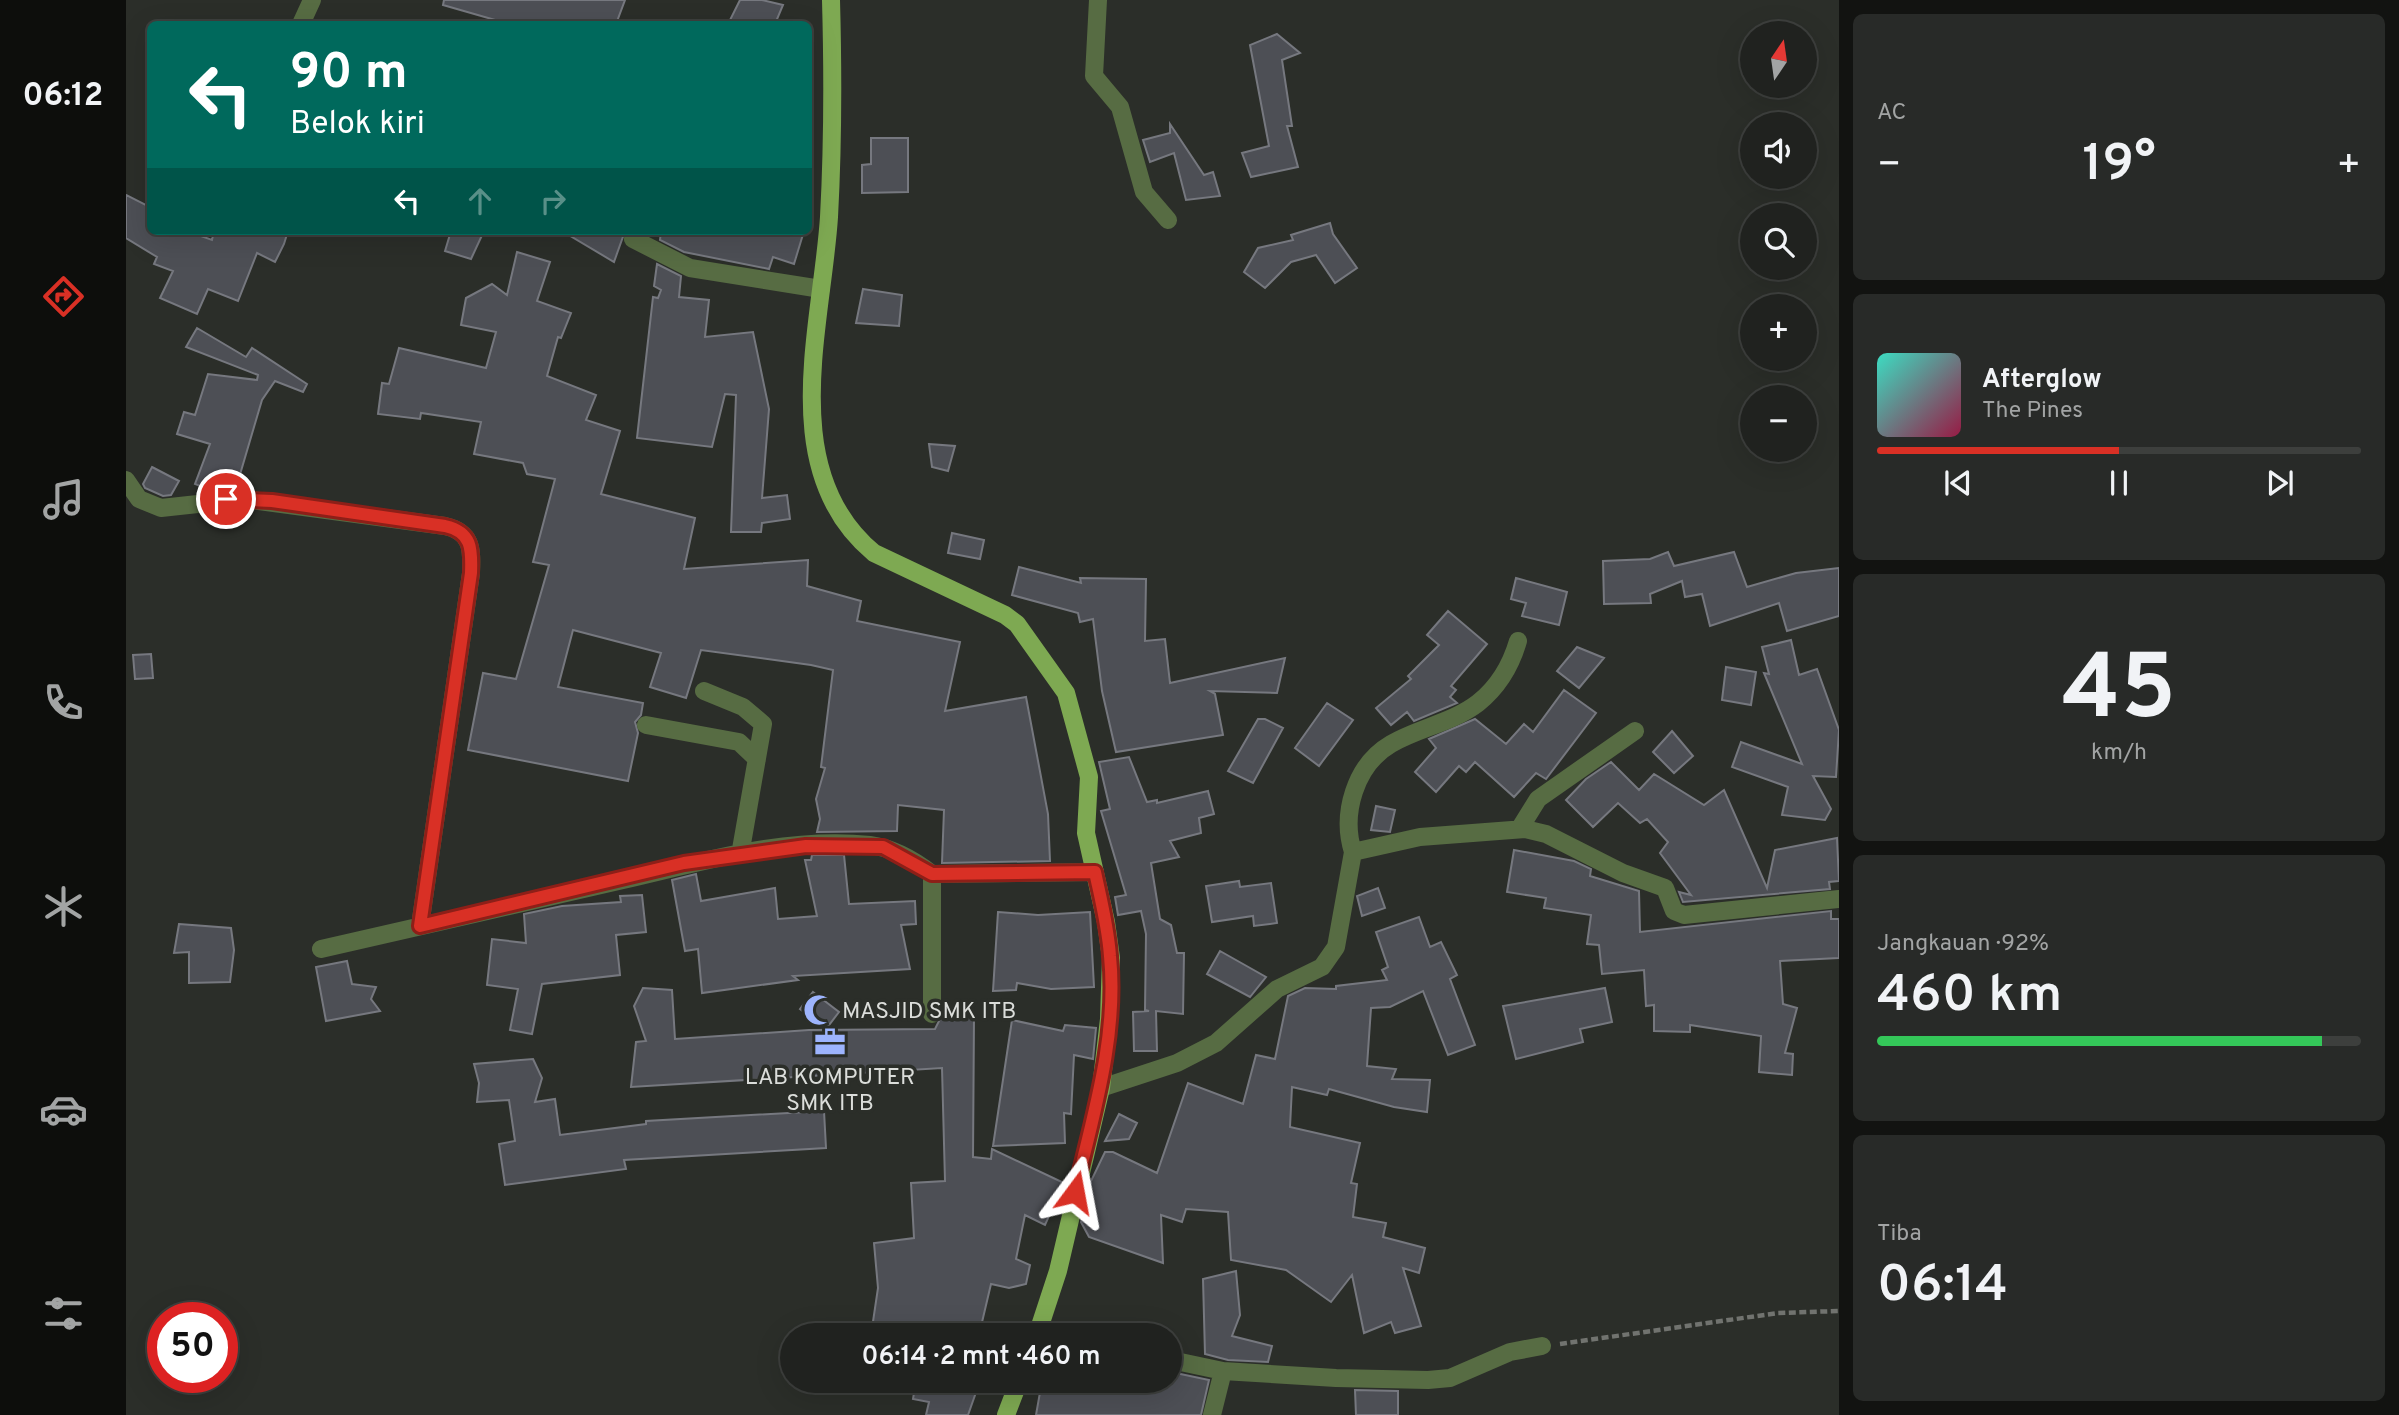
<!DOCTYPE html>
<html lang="id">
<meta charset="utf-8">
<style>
:root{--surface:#20221f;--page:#282a28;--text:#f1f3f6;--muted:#a2a4a4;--line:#3d3f3d;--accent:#d93025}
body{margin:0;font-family:Overpass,sans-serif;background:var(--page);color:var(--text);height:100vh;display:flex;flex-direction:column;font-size:26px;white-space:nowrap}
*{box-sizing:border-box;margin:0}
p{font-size:23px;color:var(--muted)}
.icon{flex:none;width:38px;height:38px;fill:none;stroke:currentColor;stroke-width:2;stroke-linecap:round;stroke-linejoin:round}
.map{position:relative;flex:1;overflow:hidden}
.side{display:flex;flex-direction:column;gap:14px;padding:14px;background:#121311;width:560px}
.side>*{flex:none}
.guide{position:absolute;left:21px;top:21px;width:665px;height:214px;border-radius:10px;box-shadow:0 7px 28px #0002,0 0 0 2px var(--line);background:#00695c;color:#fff;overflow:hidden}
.needle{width:46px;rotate:13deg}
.fabs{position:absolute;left:1614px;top:21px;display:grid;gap:14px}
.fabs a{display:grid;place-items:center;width:77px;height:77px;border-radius:50%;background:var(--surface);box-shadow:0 7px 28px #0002,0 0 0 2px var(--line);font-size:35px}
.speed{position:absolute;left:21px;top:1302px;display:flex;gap:14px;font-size:35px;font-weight:700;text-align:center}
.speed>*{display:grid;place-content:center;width:91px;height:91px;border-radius:50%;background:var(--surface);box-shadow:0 7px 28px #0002,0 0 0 2px var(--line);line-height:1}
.speed .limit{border:10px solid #d22;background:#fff;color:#111}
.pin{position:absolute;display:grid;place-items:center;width:60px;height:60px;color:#fff;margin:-30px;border:4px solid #fff;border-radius:50%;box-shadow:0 2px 7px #0007}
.me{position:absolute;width:77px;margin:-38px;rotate:13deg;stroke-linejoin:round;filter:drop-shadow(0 0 5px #0008)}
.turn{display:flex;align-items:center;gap:24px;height:147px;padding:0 28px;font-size:32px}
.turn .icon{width:91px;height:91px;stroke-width:2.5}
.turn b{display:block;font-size:49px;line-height:60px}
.lanes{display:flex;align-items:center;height:66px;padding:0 28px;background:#0003;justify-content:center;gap:35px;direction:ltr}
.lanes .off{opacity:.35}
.big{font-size:52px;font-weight:600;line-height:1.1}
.side .card{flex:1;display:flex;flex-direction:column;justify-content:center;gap:10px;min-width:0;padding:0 24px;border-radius:10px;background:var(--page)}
.side .dial{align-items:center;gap:0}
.dial b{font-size:91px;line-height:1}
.song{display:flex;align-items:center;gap:21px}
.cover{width:84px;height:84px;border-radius:10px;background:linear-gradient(135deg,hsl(170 70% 55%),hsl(340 70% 35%))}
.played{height:7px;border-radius:4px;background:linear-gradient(90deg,var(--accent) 50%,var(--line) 50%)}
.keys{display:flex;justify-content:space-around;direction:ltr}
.heat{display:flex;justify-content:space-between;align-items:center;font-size:38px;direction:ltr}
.charge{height:10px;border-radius:5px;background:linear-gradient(90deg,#34c759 92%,var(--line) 0)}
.trip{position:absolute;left:654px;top:1323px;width:402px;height:70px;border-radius:35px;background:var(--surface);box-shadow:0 7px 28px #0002,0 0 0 2px var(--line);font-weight:600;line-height:70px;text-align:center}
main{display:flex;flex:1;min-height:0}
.dock{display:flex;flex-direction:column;width:126px;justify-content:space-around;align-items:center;background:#0d0e0c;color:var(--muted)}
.dock .icon{width:49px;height:49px}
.dock .current{color:var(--accent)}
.dock b{font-size:32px;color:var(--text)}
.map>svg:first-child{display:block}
</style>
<main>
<nav class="dock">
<b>06:12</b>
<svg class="icon current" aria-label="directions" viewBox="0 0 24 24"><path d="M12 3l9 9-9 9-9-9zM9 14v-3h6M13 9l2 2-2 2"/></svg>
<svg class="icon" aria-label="music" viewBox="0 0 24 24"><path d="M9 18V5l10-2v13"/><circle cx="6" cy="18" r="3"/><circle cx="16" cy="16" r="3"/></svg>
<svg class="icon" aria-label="phone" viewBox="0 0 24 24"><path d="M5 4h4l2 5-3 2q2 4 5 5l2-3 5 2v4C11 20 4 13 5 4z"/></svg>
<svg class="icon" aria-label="climate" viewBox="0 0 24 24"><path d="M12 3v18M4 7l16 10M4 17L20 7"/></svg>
<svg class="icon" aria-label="car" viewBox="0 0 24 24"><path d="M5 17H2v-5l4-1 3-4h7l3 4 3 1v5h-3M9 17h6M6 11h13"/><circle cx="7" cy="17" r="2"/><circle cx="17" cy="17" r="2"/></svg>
<svg class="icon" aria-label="filters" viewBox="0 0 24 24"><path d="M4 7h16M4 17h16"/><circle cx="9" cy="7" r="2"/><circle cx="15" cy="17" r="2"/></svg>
</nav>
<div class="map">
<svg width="1713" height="1415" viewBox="0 0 1713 1415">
<rect width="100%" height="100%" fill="#2b2e29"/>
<path fill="#4d4f55" stroke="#76787f" stroke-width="2" d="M 318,0 L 499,0 L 490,24 L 383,24 L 317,5 Z
M 614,0 L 636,0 L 657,5 L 649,24 L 618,24 L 604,20 Z
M 1151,34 L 1174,53 L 1156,60 L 1166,126 L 1161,126 L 1172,167 L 1125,177 L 1116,153 L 1143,146 L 1124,45 Z
M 1044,124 L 1078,175 L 1087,172 L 1094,196 L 1060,200 L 1048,153 L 1024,162 L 1017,140 L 1044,133 Z
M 745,138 L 782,138 L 782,192 L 736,193 L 736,165 L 745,164 Z
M 0,195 L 24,207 L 24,231 L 61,231 L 86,240 L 88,231 L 162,231 L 158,244 L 149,262 L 131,253 L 112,301 L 82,289 L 71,314 L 34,298 L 47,271 L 28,264 L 31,257 L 0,238 Z
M 1204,223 L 1207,234 L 1231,268 L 1209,283 L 1190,255 L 1165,262 L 1139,288 L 1118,272 L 1132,248 L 1167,240 L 1165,235 Z
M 325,231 L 358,231 L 345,259 L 319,251 Z
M 436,231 L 499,231 L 488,262 Z
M 535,231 L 678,231 L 668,264 L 647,257 L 643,269 L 558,252 L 534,240 Z
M 391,252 L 424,262 L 411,301 L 445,313 L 435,338 L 432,337 L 421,376 L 470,395 L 460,420 L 494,431 L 475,494 L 569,518 L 558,569 L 682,560 L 681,586 L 735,601 L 731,621 L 834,642 L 819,711 L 900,697 L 922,814 L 924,861 L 816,863 L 818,810 L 772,805 L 771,831 L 691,832 L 694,819 L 690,799 L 699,768 L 695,767 L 707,670 L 685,665 L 575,650 L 560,698 L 524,687 L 535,653 L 447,630 L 432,687 L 517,703 L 515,715 L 509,722 L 512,733 L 502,781 L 342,750 L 357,673 L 390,679 L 423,565 L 407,562 L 429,479 L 401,474 L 397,463 L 348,454 L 355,422 L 295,413 L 294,419 L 252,414 L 256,383 L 263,384 L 273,348 L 360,368 L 370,332 L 335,325 L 340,298 L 366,284 L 381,295 Z
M 531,264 L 555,276 L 553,297 L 583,300 L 579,337 L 627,332 L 643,409 L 636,498 L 661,495 L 664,519 L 636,523 L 635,532 L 605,532 L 610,395 L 599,394 L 586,447 L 511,438 L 527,297 L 532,298 L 535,290 L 528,286 Z
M 737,289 L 776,295 L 773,326 L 730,323 Z
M 71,328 L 120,357 L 126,348 L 181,384 L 177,392 L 149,381 L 136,400 L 110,488 L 92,483 L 87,491 L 69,484 L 84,444 L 51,434 L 58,412 L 69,415 L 82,374 L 131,380 L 132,375 L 60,347 Z
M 803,444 L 829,446 L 822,471 L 806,467 Z
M 26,467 L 53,481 L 45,495 L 37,496 L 19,488 L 17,484 Z
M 826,533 L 858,540 L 854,559 L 822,553 Z
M 1542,552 L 1548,566 L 1608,552 L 1621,587 L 1670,573 L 1713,568 L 1713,616 L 1661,631 L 1653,603 L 1584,626 L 1576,594 L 1559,597 L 1556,581 L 1524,594 L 1525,603 L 1478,604 L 1477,561 L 1524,559 Z
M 893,567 L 955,583 L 954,578 L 1020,579 L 1019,641 L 1039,639 L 1044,683 L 1159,658 L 1151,693 L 1084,691 L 1089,694 L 1097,735 L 990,752 L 976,691 L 967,619 L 954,622 L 952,613 L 886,595 Z
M 1390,578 L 1441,592 L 1433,625 L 1396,616 L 1400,603 L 1385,599 Z
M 1322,611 L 1361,644 L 1325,686 L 1330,690 L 1324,697 L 1331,703 L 1288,721 L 1281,712 L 1265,725 L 1250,708 L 1285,679 L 1282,676 L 1313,645 L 1301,635 Z
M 1665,640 L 1673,675 L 1691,669 L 1713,730 L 1710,777 L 1687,776 L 1705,809 L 1699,820 L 1656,815 L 1662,787 L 1606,767 L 1615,742 L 1676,764 L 1638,673 L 1643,674 L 1636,647 Z
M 1451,647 L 1478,658 L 1453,688 L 1431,671 Z
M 25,654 L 27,678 L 9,679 L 7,655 Z
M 1600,667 L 1630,672 L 1625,705 L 1596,700 Z
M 1438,690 L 1470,713 L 1420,779 L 1410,773 L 1388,797 L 1349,762 L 1340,772 L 1333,766 L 1310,792 L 1289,772 L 1310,748 L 1303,739 L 1349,719 L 1380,744 L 1398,724 L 1407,732 Z
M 1201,703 L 1227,720 L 1193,766 L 1169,748 Z
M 1132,719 L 1139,719 L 1157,728 L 1127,783 L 1102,771 Z
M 1546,731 L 1567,756 L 1548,773 L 1527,752 Z
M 1003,757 L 1021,802 L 1031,800 L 1031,803 L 1082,791 L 1088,814 L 1073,818 L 1075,833 L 1044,841 L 1053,857 L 1025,863 L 1034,919 L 1045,925 L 1051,953 L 1058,953 L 1057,1014 L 1030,1011 L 1031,1051 L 1008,1051 L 1007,1012 L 1023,1011 L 1019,1010 L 1020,934 L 1015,911 L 992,915 L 989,897 L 1000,895 L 975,811 L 984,809 L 973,762 Z
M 1485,762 L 1513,790 L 1528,774 L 1578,805 L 1598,790 L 1641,888 L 1649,850 L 1711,838 L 1713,881 L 1703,882 L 1704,889 L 1557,902 L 1553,892 L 1565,895 L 1534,853 L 1542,842 L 1521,819 L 1514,823 L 1492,803 L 1467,827 L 1440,800 L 1460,779 Z
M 1250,806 L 1269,810 L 1264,832 L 1245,830 Z
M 1388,850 L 1448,861 L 1465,869 L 1464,876 L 1513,891 L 1514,932 L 1705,911 L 1705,919 L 1713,919 L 1713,958 L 1654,961 L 1657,1004 L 1671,1008 L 1659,1053 L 1667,1054 L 1666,1075 L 1633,1072 L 1635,1036 L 1564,1025 L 1564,1032 L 1528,1031 L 1528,1005 L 1520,1006 L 1518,970 L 1476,974 L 1473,945 L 1461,944 L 1465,915 L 1418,908 L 1420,898 L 1381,892 Z
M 686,855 L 718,855 L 723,904 L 789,901 L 790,924 L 775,925 L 784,969 L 667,976 L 672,980 L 576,993 L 572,949 L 559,951 L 546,880 L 570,874 L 575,901 L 649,888 L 652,919 L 691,916 L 679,860 L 685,860 Z
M 1113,881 L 1114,887 L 1145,883 L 1151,923 L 1128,926 L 1127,916 L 1086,922 L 1080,886 Z
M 1252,888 L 1259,908 L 1236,916 L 1231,896 Z
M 516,895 L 520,932 L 490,935 L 494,975 L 416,984 L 406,1034 L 384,1030 L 392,989 L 361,985 L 366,939 L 400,943 L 398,914 L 436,906 L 495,902 L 494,896 Z
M 872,912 L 912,915 L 964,912 L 968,987 L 925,989 L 891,983 L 890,990 L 867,991 Z
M 1293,917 L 1304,947 L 1315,942 L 1331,975 L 1324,979 L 1349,1045 L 1322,1055 L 1297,991 L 1264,1007 L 1245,1008 L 1241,1066 L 1270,1069 L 1266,1079 L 1304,1080 L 1301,1112 L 1268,1107 L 1203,1089 L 1201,1095 L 1166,1087 L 1164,1127 L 1234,1143 L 1225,1183 L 1231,1184 L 1227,1217 L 1260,1223 L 1257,1237 L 1299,1248 L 1293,1273 L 1277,1268 L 1295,1326 L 1269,1333 L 1265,1322 L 1238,1333 L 1226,1275 L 1205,1302 L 1160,1270 L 1105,1260 L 1102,1212 L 1060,1209 L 1056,1222 L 1035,1215 L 1037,1263 L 963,1237 L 955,1222 L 965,1181 L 979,1152 L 987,1152 L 1031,1173 L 1062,1083 L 1117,1104 L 1130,1055 L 1149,1059 L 1162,996 L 1179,988 L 1210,989 L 1210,986 L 1261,980 L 1256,970 L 1262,967 L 1250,932 Z
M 53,924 L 105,928 L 108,950 L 104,982 L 63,983 L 63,952 L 48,953 Z
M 1094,951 L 1140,977 L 1124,997 L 1081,974 Z
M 221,961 L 226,984 L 250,987 L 245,999 L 254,1011 L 200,1021 L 190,967 Z
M 517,988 L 546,990 L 549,1039 L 683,1030 L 809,1029 L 817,1013 L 848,1016 L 847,1157 L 865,1159 L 866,1149 L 938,1183 L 919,1225 L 899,1215 L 890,1259 L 904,1265 L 900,1284 L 883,1288 L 865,1284 L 853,1335 L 745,1335 L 752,1288 L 748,1243 L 788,1238 L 785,1183 L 819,1181 L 816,1068 L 505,1087 L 510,1042 L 520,1041 L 508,1006 Z
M 1479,988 L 1486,1022 L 1454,1029 L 1457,1042 L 1390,1059 L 1377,1006 Z
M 687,992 L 713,1012 L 700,1029 L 674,1009 Z
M 886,1020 L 937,1031 L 939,1025 L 970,1028 L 967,1059 L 948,1055 L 945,1114 L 938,1113 L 939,1143 L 867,1146 Z
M 407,1059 L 416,1078 L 409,1102 L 429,1099 L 434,1135 L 520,1124 L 520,1121 L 698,1111 L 700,1148 L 498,1160 L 500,1169 L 379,1185 L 373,1144 L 389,1141 L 383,1100 L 351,1102 L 353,1083 L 348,1064 Z
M 993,1114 L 1011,1123 L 1003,1139 L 979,1141 Z
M 1110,1271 L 1114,1315 L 1106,1336 L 1146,1346 L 1142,1362 L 1102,1360 L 1079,1354 L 1077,1279 Z
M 1045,1372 L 1083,1380 L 1075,1415 L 910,1415 L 916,1381 L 1045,1381 Z
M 790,1381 L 854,1381 L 842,1415 L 800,1415 L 803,1402 L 787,1399 Z
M 1229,1390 L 1272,1391 L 1272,1415 L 1230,1415 Z"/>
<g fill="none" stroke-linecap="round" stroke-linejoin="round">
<path stroke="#71736f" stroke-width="4.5" stroke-dasharray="7 3.5" stroke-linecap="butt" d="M 1434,1344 L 1652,1313 L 1713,1311"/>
<path stroke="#576c43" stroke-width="18" d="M 972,0 L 968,76 L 994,107 L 1018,192 L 1042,220
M 175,24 L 186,0
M 507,239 L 564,268 L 695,289
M 0,480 L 13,499 L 35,508 L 118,499 L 319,526 C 346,532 346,549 345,573 L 294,926
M 578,691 L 617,707 L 637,724 L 614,855
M 520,725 L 613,742 L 631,759
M 1394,828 L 1412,799 L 1509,731
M 1227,852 C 1215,814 1229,765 1265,744 C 1292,728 1326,723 1352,703 C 1372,687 1385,665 1392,641
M 195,949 C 296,926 396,903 497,880 C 576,862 661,836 744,845 C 767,848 788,860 806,874
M 806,1014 L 806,874 L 969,872
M 975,1088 L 1051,1063 L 1090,1043 L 1151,989 L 1196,967 L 1210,947 L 1227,852 L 1294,837 L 1399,829 L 1420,834 L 1497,873 L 1539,888 L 1548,911 L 1558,915 L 1713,899
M 1045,1360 L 1097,1371 L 1210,1378 L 1302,1380 L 1324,1378 L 1384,1352 L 1416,1346
M 1086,1415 L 1097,1371"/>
<path stroke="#7ea952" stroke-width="18" d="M 705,0 C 707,73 707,144 703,217 C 696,326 649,471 748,553 L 879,615 L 891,624 L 940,693 L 963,777 L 960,833 L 980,922 L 985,958 L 983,1019 L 975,1088 L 932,1271 L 911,1335
M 880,1415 L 893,1381"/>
</g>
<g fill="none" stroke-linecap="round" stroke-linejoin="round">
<defs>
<path id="route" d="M 100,499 L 146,501 L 319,526 C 346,532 346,549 345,573 L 294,926 L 558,863 L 680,846 L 757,847 L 806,874 L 969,872 C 975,900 982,927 984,956 C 992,1036 967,1116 949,1192"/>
</defs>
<use href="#route" stroke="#8d1f18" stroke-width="18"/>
<use href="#route" stroke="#d93025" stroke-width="12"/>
</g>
<defs>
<symbol id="mosque-bare" viewBox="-9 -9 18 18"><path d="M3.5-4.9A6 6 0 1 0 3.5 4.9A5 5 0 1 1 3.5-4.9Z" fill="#9db4fd" stroke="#2b2e29" stroke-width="2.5" paint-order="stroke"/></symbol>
<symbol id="office-bare" viewBox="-9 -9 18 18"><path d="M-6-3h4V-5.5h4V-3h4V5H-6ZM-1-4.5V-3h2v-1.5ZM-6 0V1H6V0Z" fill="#9db4fd" stroke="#2b2e29" stroke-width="2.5" paint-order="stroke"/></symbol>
</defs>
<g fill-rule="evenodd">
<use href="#mosque-bare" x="671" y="988" width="44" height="44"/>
<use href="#office-bare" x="682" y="1020" width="44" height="44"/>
</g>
<g text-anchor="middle" stroke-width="7" stroke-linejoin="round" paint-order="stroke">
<g font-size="23" fill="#dbddda" stroke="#2b2e29" text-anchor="start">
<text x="716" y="1018">MASJID SMK ITB</text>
<text x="704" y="1084" text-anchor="middle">LAB KOMPUTER<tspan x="704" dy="26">SMK ITB</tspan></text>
</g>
</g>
</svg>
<div class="fabs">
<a><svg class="needle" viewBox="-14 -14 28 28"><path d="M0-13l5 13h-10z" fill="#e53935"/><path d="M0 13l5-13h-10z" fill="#a2a4a4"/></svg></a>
<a><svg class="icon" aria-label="sound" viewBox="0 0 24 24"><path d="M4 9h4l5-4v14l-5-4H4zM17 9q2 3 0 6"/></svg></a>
<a><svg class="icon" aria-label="search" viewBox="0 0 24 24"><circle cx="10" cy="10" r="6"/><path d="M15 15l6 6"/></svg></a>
<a>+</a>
<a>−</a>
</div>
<div class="speed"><div class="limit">50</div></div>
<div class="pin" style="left:100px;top:499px;background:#d93025"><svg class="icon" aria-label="arrive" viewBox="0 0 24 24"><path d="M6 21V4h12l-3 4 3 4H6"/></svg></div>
<svg class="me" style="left:949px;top:1192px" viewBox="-20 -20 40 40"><path d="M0-17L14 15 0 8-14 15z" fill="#d93025" stroke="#fff" stroke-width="4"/></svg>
<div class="trip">06:14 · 2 mnt · 460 m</div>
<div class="guide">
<div class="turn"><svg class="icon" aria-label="left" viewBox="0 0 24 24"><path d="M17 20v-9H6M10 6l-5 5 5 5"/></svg><div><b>90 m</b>Belok kiri</div></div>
<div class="lanes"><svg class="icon" aria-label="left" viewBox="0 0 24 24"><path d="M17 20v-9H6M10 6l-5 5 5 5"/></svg><svg class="icon off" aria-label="ahead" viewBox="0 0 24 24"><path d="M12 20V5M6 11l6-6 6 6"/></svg><svg class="icon off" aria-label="right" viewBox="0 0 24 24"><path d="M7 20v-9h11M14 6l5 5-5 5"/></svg></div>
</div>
</div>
<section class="side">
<div class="card"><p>AC</p>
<div class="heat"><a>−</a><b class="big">19°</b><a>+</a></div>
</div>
<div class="card">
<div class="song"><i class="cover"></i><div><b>Afterglow</b><p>The Pines</p></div></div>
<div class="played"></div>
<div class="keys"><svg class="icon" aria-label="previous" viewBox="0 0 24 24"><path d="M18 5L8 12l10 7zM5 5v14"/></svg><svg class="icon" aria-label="pause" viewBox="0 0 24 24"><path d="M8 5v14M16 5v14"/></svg><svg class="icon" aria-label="next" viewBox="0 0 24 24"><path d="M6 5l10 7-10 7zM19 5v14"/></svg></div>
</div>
<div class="card dial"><b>45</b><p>km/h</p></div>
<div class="card"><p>Jangkauan · 92%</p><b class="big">460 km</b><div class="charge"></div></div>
<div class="card"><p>Tiba</p><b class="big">06:14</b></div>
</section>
</main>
